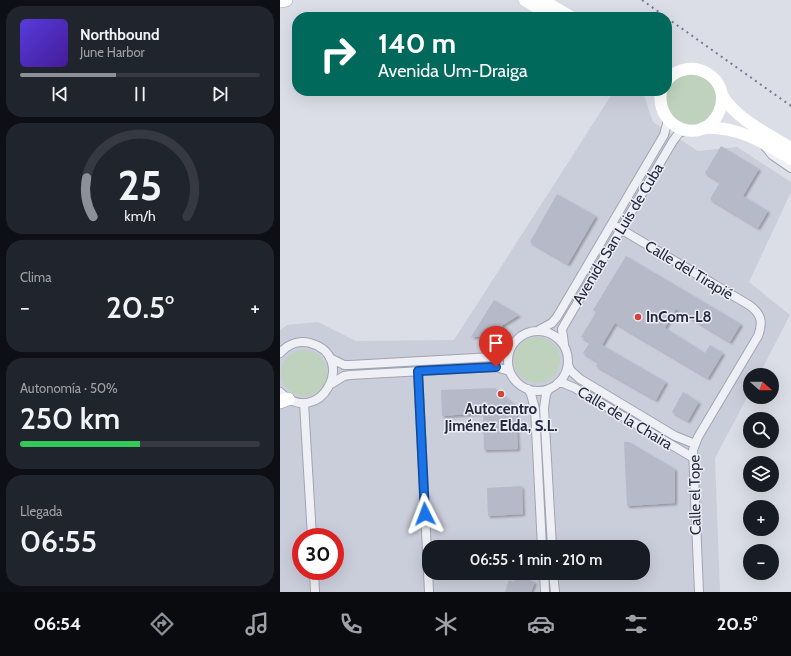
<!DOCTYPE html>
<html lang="es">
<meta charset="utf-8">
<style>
:root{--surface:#171b24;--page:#20242c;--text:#f1f3f6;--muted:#9ea1a6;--line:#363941;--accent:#8c9099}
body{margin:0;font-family:Cabin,sans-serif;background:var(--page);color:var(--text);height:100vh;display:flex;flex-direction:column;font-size:15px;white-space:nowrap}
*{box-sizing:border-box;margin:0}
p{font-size:13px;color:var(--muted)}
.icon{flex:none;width:22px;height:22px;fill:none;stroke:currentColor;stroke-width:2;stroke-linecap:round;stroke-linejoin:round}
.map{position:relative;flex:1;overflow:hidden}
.details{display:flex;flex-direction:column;gap:6px;padding:6px;background:#0d0f14;width:280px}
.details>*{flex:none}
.guide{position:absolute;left:12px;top:12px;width:380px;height:84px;border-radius:16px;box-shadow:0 4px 16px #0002;background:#00695c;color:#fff;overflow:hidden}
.needle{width:26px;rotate:110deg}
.controls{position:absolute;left:463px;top:368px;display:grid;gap:8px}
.controls a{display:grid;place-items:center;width:36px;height:36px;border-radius:50%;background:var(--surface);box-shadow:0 4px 16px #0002;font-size:20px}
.speed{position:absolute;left:12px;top:528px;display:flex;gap:8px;font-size:20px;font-weight:700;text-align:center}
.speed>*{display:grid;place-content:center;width:52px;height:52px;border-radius:50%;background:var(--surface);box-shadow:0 4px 16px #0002;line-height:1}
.speed .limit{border:6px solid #d22;background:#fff;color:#111}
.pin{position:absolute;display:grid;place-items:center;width:34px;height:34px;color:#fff;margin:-41px -17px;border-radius:50% 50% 50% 0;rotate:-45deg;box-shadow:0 0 4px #0007}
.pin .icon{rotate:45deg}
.me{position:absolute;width:44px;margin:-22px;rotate:357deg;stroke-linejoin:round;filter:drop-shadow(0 0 3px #0008)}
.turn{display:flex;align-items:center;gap:14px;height:84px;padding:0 20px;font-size:18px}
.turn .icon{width:52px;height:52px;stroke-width:2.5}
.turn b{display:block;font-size:28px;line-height:34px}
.big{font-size:30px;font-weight:600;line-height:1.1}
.details .card{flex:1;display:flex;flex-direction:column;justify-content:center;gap:6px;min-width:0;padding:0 14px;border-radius:16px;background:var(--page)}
.details .dial{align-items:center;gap:0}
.dial svg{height:104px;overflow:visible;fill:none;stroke:var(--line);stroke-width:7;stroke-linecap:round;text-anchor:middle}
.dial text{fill:var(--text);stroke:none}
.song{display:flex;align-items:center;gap:12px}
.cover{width:48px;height:48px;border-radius:6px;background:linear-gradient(135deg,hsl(250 70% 55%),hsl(260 70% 35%))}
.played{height:4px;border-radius:2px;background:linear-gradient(90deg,var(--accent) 40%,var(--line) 40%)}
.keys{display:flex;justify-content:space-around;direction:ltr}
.heat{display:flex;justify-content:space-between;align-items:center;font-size:22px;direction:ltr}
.charge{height:6px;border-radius:3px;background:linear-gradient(90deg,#34c759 50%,var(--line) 0)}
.trip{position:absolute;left:142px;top:540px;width:228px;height:40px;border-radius:16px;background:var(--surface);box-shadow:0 4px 16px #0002;font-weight:600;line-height:40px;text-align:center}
.tabs{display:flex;height:64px;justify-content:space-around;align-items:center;background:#090b0e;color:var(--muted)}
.tabs .icon{width:28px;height:28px}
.tabs .active{color:var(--accent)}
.tabs b{font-size:18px;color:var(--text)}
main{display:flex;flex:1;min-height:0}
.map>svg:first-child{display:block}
</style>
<main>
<section class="details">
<div class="card">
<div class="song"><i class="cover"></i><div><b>Northbound</b><p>June Harbor</p></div></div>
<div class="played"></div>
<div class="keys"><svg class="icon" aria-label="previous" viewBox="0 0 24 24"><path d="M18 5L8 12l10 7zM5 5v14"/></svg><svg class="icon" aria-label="pause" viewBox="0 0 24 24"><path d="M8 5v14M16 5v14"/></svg><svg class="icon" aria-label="next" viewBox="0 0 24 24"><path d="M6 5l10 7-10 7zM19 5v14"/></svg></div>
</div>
<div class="card dial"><svg viewBox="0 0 100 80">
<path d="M14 69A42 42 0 1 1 86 69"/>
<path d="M14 69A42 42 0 0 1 9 39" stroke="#8c9099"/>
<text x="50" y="56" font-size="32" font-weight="700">25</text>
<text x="50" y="72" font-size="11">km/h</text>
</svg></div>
<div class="card"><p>Clima</p>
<div class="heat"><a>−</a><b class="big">20.5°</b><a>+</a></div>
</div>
<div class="card"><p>Autonomía · 50%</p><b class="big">250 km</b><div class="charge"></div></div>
<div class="card"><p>Llegada</p><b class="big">06:55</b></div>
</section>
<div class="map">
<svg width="511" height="592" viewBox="0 0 511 592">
<defs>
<filter id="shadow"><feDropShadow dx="2" dy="2" stdDeviation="1" flood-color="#0004"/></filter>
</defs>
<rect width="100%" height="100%" fill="#dcdee7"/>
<path fill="#cacdda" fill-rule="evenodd" d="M 334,91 L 357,91 L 364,95 L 373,122 L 418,151 L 457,147 L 511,182 L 511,192 L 469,282 L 510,315 L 479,375 L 470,375 L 470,392 L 435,458 L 440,592 L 0,592 L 0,330 L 7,325 L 38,322 L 76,341 L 174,340 ZM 21,537 L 55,537 L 55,571 L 21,571 ZM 149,547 L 363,547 L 363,573 L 149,573 Z"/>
<path fill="#bed2bd" d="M385 99a26 26 0 1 1 52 0a26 26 0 1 1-52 0Z
M234 360a23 23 0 1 1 46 0a23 23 0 1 1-46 0Z
M1 373a23 23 0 1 1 46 0a23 23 0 1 1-46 0Z"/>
<path fill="#b6b9c7" filter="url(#shadow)" d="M 441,146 L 479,169 L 463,196 L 488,211 L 478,228 L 430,199 L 440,182 L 425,173 Z
M 277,194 L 316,216 L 288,264 L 250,242 Z
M 346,256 L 461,324 L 450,342 L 396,309 L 385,328 L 425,353 L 430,345 L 443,353 L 428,378 L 335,323 L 322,345 L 386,382 L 376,400 L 316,366 L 318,362 L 303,353 L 310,342 L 301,337 L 316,312 L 313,310 Z
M 214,300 L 239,315 L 223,325 L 216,336 L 191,337 Z
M 215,388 L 238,407 L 238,413 L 236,413 L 238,449 L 204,450 L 203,413 L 162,416 L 161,390 Z
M 403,392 L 419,402 L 408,421 L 392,412 Z
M 344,442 L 349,442 L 395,469 L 395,503 L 347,506 Z
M 242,486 L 243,514 L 208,516 L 207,488 Z
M 236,576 L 255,582 L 251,592 L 225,592 L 229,580 L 234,582 Z"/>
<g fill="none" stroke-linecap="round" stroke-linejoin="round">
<defs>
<path id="street" d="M 484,145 L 492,155 L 511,168
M 332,224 L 469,305 C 482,314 483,323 478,336 L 418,437 L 413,450 L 419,592
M 259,330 L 272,323 L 277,317 L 384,135 L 388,120
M228 361a30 30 0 1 1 60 0a30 30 0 1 1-60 0Z
M 284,344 L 282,329 L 286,322 L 393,141 L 399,133 L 407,130
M 0,353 C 8,344 19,340 30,343 C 79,356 40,431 0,392
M 50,358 L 64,365 L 70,365 L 213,357 L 229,349
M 288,364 L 290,370 L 300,379 L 395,436 L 415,444
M 138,371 L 149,592
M 278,383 L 283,383 L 295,388 L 412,457
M 51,384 L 64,376 L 70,375 L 216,367 L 229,371
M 248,389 L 251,394 L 255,409 L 262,547
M 269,389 L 266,394 L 264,408 L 272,547
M 24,403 L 32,537
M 34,571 L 35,592
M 264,573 L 265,592
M 273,573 L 275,592"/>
<path id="primary" d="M 0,1 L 6,0
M 0,402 L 8,399"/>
</defs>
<use href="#street" stroke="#a1a4b1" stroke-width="10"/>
<use href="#primary" stroke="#9b9fb4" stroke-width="14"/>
<use href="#street" stroke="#eff0f6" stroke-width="8"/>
<path stroke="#fff" stroke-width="12" d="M 245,0 L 273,17
M 262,0 L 291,17
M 381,91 C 375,129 423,147 439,112 C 454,79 411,53 387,80
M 442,95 C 456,119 488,134 511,148
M 423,128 C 458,126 483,142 511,159"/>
<use href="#primary" stroke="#fff" stroke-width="13"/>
<path stroke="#757992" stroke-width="2" stroke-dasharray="2 4" stroke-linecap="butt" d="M 362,0 L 386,17
M 387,18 L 511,106"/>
</g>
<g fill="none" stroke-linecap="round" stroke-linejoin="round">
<defs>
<path id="route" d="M 145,514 L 138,371 L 216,367"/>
</defs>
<use href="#route" stroke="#114b97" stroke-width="10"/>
<use href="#route" stroke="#1a73e8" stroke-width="7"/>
</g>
<g fill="#d54439" stroke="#eceef5" stroke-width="1.5">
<circle cx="358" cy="317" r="4"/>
<circle cx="221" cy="394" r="4"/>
</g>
<g text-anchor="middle" stroke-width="3" stroke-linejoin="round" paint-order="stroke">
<g font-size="15" fill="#25293f" stroke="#eceef5">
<text transform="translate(338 234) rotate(-59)" y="5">Avenida San Luis de Cuba</text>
<text transform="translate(409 270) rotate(31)" y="5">Calle del Tirapié</text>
<text transform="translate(345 418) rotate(31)" y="5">Calle de la Chaira</text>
<text transform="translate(415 495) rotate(-91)" y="5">Calle el Tope</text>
</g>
<g font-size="15" font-weight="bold" fill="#25293f" stroke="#eceef5" text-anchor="start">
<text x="366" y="322">InCom-L8</text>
<text x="221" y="414" text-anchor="middle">Autocentro<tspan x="221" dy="17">Jiménez Elda, S.L.</tspan></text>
</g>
</g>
</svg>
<div class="controls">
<a><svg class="needle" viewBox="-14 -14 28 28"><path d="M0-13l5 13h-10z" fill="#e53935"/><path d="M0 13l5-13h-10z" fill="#9ea1a6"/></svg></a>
<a><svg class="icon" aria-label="search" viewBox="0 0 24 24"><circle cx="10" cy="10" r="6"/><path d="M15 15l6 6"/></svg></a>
<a><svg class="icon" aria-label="layers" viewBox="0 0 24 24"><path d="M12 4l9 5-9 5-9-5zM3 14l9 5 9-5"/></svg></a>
<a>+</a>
<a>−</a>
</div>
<div class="speed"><div class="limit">30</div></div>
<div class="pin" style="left:216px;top:367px;background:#d93025"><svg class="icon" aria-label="arrive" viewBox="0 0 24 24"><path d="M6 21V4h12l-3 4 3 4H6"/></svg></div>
<svg class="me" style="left:145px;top:514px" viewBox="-20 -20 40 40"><path d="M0-17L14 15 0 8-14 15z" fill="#1a73e8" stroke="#fff" stroke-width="4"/></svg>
<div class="trip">06:55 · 1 min · 210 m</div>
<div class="guide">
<div class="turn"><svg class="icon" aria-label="right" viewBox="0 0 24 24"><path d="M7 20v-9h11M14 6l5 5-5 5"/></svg><div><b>140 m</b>Avenida Um-Draiga</div></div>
</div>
</div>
</main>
<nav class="tabs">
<b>06:54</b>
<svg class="icon active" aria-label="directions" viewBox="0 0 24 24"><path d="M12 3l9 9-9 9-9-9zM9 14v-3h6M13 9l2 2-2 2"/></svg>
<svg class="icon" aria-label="music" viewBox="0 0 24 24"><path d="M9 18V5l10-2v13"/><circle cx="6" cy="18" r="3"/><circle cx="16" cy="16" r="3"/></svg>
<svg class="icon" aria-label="phone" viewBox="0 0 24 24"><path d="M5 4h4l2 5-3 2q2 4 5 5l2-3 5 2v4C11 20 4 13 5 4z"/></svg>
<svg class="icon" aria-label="climate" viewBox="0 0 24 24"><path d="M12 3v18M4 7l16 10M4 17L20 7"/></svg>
<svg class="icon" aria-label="car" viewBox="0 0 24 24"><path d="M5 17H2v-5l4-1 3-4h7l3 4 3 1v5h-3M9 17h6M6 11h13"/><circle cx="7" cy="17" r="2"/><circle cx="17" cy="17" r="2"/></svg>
<svg class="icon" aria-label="filters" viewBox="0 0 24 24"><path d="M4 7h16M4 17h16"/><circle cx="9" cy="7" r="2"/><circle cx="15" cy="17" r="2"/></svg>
<b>20.5°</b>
</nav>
